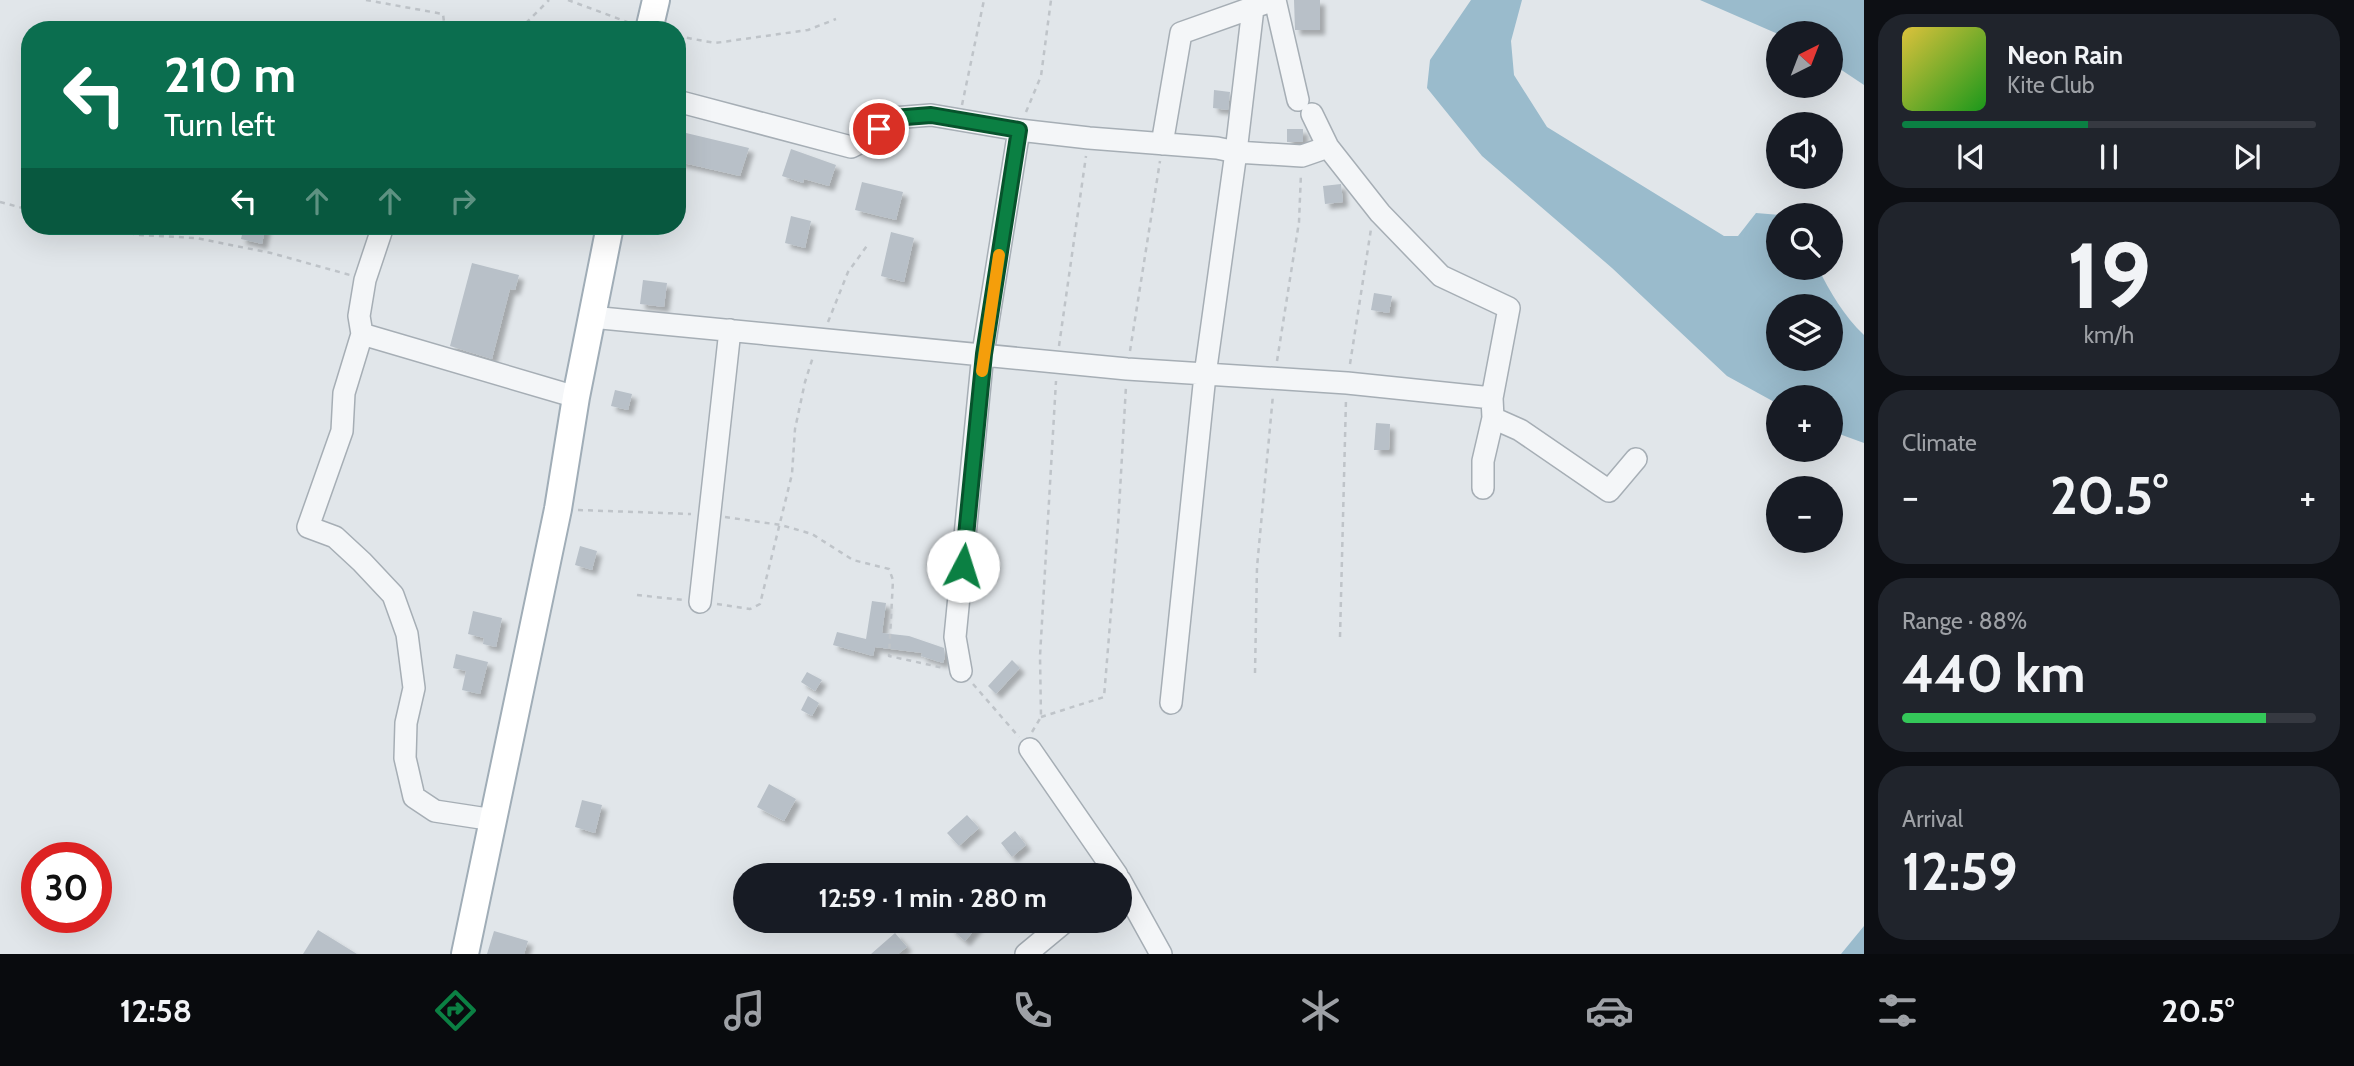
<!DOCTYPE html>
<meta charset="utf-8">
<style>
:root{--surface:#171b24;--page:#20242c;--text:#f1f3f6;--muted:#9ea1a6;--line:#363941;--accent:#0b8043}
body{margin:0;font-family:Cabin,sans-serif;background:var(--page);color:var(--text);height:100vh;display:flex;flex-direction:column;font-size:26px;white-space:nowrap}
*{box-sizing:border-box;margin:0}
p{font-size:23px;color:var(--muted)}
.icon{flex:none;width:38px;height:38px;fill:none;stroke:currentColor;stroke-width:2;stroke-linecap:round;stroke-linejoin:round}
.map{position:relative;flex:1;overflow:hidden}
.panel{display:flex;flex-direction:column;gap:14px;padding:14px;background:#0d0f14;width:490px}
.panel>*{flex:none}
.guide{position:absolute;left:21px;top:21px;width:665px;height:214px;border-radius:28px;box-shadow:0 7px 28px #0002;background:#0b6e4f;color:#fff;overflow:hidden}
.needle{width:46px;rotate:42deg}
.tools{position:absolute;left:1766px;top:21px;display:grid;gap:14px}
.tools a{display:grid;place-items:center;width:77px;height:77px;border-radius:50%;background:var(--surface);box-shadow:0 7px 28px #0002;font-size:35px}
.speed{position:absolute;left:21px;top:842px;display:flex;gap:14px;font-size:35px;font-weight:700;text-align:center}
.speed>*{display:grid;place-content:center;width:91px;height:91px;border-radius:50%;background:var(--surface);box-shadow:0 7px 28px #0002;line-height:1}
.speed .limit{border:10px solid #d22;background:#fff;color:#111}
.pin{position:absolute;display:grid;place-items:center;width:60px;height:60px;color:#fff;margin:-30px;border:4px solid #fff;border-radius:50%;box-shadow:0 2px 7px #0007}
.me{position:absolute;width:77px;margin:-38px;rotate:5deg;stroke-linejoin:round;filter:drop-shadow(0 0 5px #0008)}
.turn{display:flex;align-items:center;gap:24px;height:147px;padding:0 28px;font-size:32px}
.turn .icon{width:91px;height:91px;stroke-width:2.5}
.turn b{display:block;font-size:49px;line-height:60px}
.lanes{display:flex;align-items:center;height:66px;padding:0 28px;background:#0003;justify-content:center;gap:35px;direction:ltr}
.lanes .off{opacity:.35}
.big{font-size:52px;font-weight:700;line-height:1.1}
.panel .card{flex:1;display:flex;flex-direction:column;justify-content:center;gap:10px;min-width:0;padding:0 24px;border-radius:28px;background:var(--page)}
.panel .dial{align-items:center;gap:0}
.dial b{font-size:91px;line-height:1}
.song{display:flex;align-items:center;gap:21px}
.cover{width:84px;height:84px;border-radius:10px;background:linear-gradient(135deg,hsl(50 70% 55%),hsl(120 70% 35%))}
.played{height:7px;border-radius:4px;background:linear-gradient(90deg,var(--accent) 45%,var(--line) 45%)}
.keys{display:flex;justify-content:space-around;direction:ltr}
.heat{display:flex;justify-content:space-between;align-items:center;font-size:38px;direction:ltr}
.charge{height:10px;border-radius:5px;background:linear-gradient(90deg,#34c759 88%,var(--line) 0)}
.trip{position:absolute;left:733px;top:863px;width:399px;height:70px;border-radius:35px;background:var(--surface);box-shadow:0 7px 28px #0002;font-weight:700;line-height:70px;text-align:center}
.tab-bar{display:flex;height:112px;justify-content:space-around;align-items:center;background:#090b0e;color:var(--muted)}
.tab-bar .icon{width:49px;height:49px}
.tab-bar .selected{color:var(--accent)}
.tab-bar b{font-size:32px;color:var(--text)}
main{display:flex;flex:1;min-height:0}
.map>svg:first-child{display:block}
</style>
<main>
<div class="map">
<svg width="1864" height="954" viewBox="0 0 1864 954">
<defs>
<filter id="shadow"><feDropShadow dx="5" dy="5" stdDeviation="2" flood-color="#0004"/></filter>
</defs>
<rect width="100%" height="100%" fill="#e1e6ea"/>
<path fill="#9abbcc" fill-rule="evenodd" d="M 1471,0 L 1522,0 L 1511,41 L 1514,75 L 1547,127 L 1724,236 L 1738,236 L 1756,213 L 1780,215 L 1778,215 L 1778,268 L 1818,268 C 1830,292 1844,316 1864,335 L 1864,443 L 1831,431 L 1830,397 L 1778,397 L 1778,404 L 1727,376 L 1612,268 L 1482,156 L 1427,88 L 1430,60 ZM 1778,306 L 1830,306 L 1830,359 L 1778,359 Z
M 1700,0 L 1864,0 L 1864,85 L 1831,63 L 1830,33 L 1778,34 Z
M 1864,926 L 1864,954 L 1841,954 Z"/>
<path fill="#b8c0c8" filter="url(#shadow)" d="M 1294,0 L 1320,0 L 1320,30 L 1295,30 Z
M 1214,90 L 1230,92 L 1228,110 L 1213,108 Z
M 1287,129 L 1303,129 L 1303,142 L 1287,142 Z
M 686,133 L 749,148 L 740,176 L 679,162 Z
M 791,149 L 836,165 L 829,186 L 804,179 L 803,183 L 782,176 Z
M 862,182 L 903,192 L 896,220 L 855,210 Z
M 1341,184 L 1343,202 L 1325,204 L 1323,186 Z
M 791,216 L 811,221 L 805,248 L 785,243 Z
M 244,226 L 266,226 L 262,244 L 241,239 Z
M 891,232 L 914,238 L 904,282 L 881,276 Z
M 472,263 L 519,275 L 515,290 L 510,289 L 492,359 L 450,346 Z
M 643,280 L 667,283 L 664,307 L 640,304 Z
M 1374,293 L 1392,296 L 1389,313 L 1371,310 Z
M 615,390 L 632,394 L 628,410 L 611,406 Z
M 1376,423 L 1390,424 L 1389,450 L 1374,450 Z
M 580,546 L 597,551 L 592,570 L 575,565 Z
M 872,601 L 886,603 L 882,633 L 909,636 L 944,648 L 945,657 L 943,663 L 921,656 L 922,653 L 875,647 L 873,656 L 833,645 L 837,632 L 866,639 Z
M 473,611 L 502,618 L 496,647 L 483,644 L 484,638 L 468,634 Z
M 456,654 L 488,662 L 480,694 L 462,690 L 466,671 L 453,668 Z
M 1012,660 L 1020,668 L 996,694 L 988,686 Z
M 807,672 L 822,680 L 815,691 L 801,682 Z
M 808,696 L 819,703 L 812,716 L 801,710 Z
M 769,784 L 796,799 L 784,821 L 757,807 Z
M 582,800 L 602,805 L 595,833 L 575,827 Z
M 967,815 L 979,828 L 959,846 L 947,833 Z
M 1015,831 L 1026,845 L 1012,857 L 1001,843 Z
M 957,920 L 983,920 L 965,941 L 950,928 Z
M 318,930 L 357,954 L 303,954 Z
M 494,931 L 528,941 L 524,954 L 487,954 Z
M 895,933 L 907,947 L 898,954 L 871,954 Z"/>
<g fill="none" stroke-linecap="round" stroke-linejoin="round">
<defs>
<path id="minor" d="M 1275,0 L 1298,100
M 677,101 L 851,147 L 865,140 L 893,118 L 931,115 L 1019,130 L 1089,138 L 1217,148 L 1236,152 L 1302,156 L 1328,147
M 1162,144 L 1181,33 L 1274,0
M 383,226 L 365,280 L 359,316 L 362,334 L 344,393 L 342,431 L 308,527 L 335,537 L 362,562 L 393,595 L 407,634 L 414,688 L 406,723 L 405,758 L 414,797 L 435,811 L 494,820
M 591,317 L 1127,369 L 1347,383 L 1492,398 L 1509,308 L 1441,276 L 1380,213 L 1328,147 L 1312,114
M 362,334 L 576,397
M 1492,398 L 1493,418 L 1520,430 L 1609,491 L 1636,459
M 1483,488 L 1483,461 L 1493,418
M 700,602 L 730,330
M 961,671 L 955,637 L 983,353 L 1019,130
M 1171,703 L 1205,375 L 1236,152 L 1253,8
M 1030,749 L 1117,875
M 1120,880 L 1161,954
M 1026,954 L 1067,920"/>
<path id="major" d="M 649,30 L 656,0
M 465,954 L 558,509 L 576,397 L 610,226"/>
</defs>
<use href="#minor" stroke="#a6aeb5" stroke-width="24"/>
<use href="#major" stroke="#a0adb7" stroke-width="30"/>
<path stroke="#bfc4c9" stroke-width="2.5" stroke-dasharray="5 5" stroke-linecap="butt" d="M 366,0 L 443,14 L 445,30
M 568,0 L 630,23
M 519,30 L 549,0
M 677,36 L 715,43 L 808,30 L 836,19
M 962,105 L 984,0
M 1026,112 L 1041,76 L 1051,0
M 0,202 L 30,210
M 100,226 L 138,235 L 196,238 L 271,253 L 350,275
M 828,322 L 848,272 L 869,243
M 1059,346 L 1086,156
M 1130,351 L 1160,161
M 1277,361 L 1299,222 L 1301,173
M 1350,364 L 1371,229
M 578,510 L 691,514
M 725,517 L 781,525 L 812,534 L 853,560 L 889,569 L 893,580 L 889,656 L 944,668
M 637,595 L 683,600
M 717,604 L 750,609 L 760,604 L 792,474 L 795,429 L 805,382 L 813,357
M 1340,637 L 1346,399
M 1255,673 L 1257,567 L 1273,395
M 973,684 L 1019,737
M 1041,717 L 1104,697 L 1118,526 L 1126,386
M 1032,732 L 1041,717 L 1040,656 L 1056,381"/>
<use href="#minor" stroke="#f4f6f8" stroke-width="21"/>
<use href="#major" stroke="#fff" stroke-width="26"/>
</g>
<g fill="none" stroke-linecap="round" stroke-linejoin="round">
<defs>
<path id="route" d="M 879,129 L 893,118 L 931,115 L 1019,130 L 984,354 L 963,566"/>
</defs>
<use href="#route" stroke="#07532c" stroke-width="18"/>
<use href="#route" stroke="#0b8043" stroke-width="12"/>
<path stroke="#f59e0b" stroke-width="12" d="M 982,371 L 999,255"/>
</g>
</svg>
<div class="tools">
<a><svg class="needle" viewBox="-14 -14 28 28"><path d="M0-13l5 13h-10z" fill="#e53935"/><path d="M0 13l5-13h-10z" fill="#9ea1a6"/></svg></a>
<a><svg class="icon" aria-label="sound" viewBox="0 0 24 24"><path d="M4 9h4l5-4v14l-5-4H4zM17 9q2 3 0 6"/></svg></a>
<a><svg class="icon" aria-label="search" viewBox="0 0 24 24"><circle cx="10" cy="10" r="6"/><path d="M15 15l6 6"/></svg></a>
<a><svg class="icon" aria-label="layers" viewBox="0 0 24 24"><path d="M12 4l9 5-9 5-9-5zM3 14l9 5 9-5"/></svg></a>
<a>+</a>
<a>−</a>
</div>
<div class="speed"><div class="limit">30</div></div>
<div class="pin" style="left:879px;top:129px;background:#d93025"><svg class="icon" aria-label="arrive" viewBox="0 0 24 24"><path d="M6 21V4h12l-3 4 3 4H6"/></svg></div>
<svg class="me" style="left:963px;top:566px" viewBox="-20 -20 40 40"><circle r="19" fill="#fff"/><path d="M0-13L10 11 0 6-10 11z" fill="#0b8043"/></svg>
<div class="trip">12:59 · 1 min · 280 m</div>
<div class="guide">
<div class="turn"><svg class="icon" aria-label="left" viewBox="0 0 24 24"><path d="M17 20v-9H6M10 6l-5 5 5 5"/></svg><div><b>210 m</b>Turn left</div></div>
<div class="lanes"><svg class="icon" aria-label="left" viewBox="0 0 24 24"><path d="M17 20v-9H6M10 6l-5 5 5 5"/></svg><svg class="icon off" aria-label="ahead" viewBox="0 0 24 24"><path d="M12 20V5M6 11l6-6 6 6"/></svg><svg class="icon off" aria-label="ahead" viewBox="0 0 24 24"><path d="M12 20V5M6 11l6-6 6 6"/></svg><svg class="icon off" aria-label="right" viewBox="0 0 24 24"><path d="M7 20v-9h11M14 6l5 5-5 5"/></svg></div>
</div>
</div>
<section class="panel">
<div class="card">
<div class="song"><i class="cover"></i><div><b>Neon Rain</b><p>Kite Club</p></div></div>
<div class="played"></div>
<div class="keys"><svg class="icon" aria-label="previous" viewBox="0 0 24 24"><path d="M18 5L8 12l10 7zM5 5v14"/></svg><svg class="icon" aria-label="pause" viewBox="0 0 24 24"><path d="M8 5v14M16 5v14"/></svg><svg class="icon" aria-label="next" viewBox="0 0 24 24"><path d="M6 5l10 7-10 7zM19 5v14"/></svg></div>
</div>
<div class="card dial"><b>19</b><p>km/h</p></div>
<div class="card"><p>Climate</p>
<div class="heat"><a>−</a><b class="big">20.5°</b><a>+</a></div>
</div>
<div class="card"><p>Range · 88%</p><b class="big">440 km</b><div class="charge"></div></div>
<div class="card"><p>Arrival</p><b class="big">12:59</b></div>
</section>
</main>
<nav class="tab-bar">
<b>12:58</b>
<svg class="icon selected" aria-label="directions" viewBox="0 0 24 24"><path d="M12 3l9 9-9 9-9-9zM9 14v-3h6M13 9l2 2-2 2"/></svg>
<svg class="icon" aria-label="music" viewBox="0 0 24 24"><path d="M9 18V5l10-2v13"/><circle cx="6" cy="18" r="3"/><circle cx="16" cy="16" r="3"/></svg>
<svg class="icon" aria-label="phone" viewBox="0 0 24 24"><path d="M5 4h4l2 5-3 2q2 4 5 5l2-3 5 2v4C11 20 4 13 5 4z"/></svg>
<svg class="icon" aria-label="climate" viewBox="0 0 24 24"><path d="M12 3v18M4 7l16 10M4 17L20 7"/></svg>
<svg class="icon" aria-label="car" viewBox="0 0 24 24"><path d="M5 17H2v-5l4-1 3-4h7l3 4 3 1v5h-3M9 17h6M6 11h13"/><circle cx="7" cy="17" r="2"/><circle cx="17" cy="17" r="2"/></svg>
<svg class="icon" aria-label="filters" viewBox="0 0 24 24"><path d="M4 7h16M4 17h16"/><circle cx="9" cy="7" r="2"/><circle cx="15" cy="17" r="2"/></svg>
<b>20.5°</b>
</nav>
